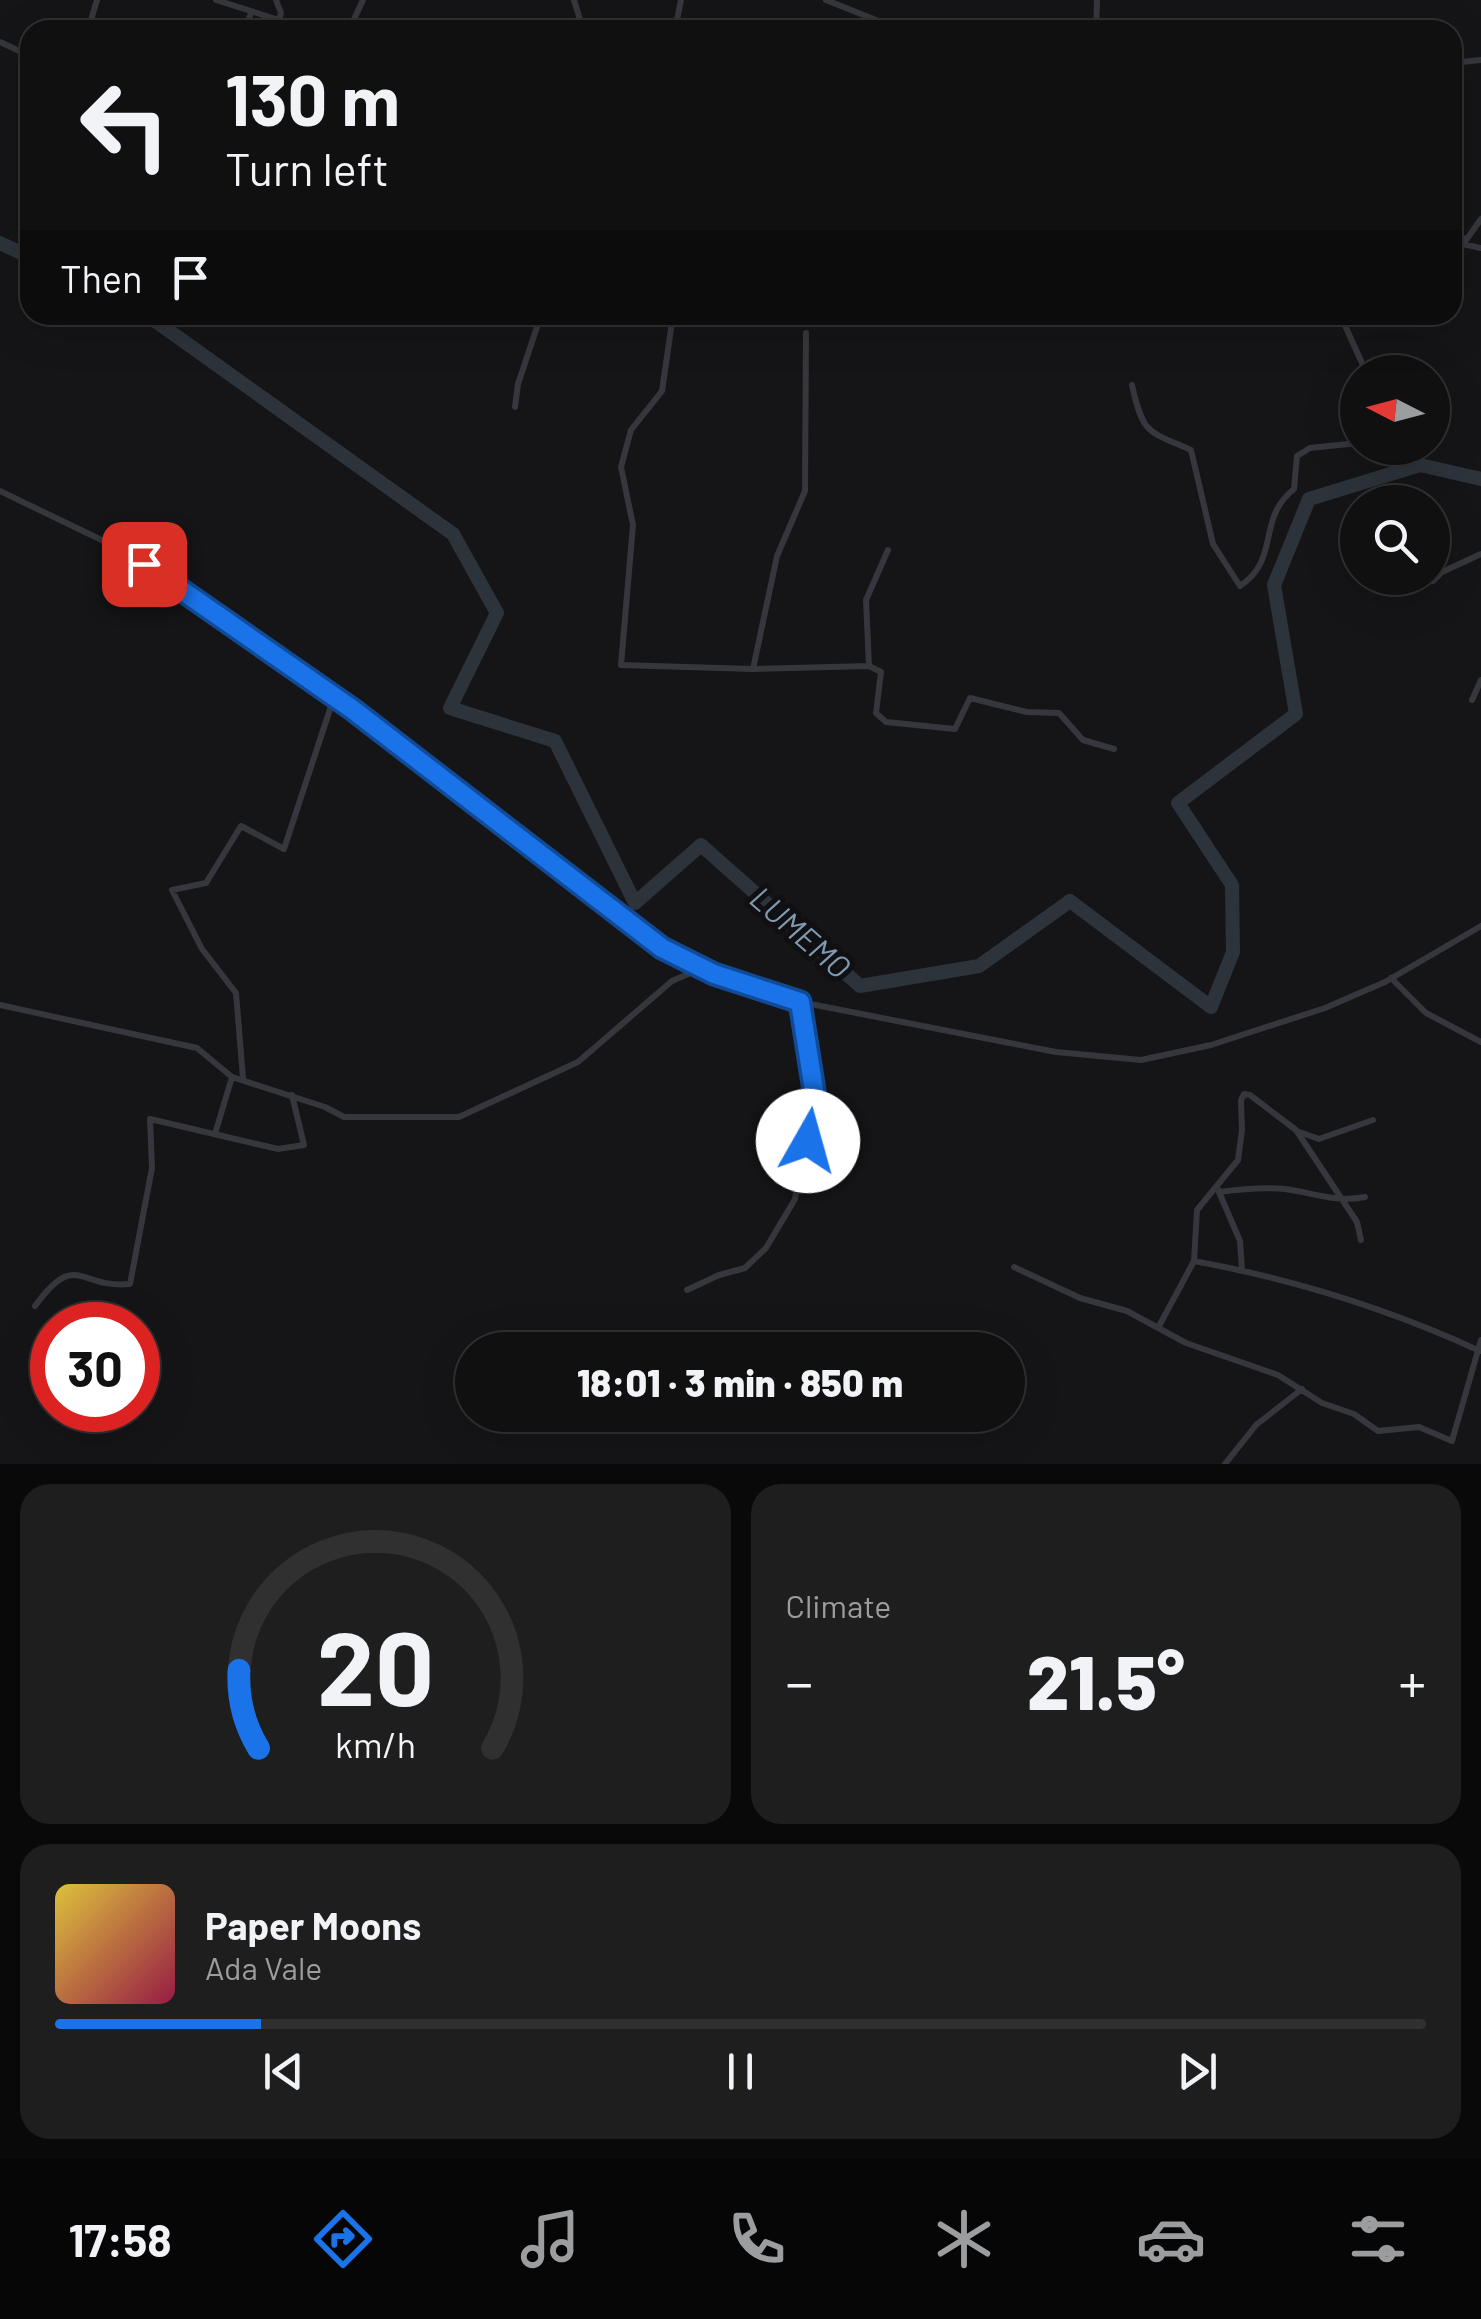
<!DOCTYPE html>
<meta charset="utf-8">
<style>
:root{--surface:#101011;--page:#1e1e1f;--text:#f1f3f6;--muted:#9c9d9f;--line:#303031;--accent:#1a73e8}
body{margin:0;font-family:Barlow,sans-serif;background:var(--page);color:var(--text);height:100vh;display:flex;flex-direction:column;font-size:38px;white-space:nowrap}
*{box-sizing:border-box;margin:0}
p{font-size:32px;color:var(--muted)}
.icon{flex:none;width:55px;height:55px;fill:none;stroke:currentColor;stroke-width:2;stroke-linecap:round;stroke-linejoin:round}
.map{position:relative;height:1464px;overflow:hidden}
.sheet{display:flex;flex-direction:column;gap:20px;padding:20px;background:#090909;flex:1}
.sheet>*{flex:none}
.guide{position:absolute;left:20px;top:20px;width:1442px;height:305px;border-radius:30px;box-shadow:0 10px 40px #0002,0 0 0 2px var(--line);background:#101011;color:var(--text);overflow:hidden}
.needle{width:65px;rotate:276deg}
.tools{position:absolute;left:1340px;top:355px;display:grid;gap:20px}
.tools a{display:grid;place-items:center;width:110px;height:110px;border-radius:50%;background:var(--surface);box-shadow:0 10px 40px #0002,0 0 0 2px var(--line);font-size:50px}
.speed{position:absolute;left:30px;top:1302px;display:flex;gap:20px;font-size:50px;font-weight:700;text-align:center}
.speed>*{display:grid;place-content:center;width:130px;height:130px;border-radius:50%;background:var(--surface);box-shadow:0 10px 40px #0002,0 0 0 2px var(--line);line-height:1}
.speed .limit{border:15px solid #d22;background:#fff;color:#111}
.pin{position:absolute;display:grid;place-items:center;width:85px;height:85px;color:#fff;margin:-42px;border-radius:20px;box-shadow:0 5px 15px #0006}
.me{position:absolute;width:110px;margin:-55px;rotate:7deg;stroke-linejoin:round;filter:drop-shadow(0 0 8px #0008)}
.turn{display:flex;align-items:center;gap:35px;height:210px;padding:0 40px;font-size:45px}
.turn .icon{width:130px;height:130px;stroke-width:2.5}
.turn b{display:block;font-size:70px;line-height:85px}
.then{display:flex;align-items:center;height:95px;padding:0 40px;background:#0003;gap:20px;font-size:38px}
.big{font-size:75px;font-weight:800;line-height:1.1}
.sheet .tile{flex:1;display:flex;flex-direction:column;justify-content:center;gap:15px;min-width:0;padding:0 35px;border-radius:30px;background:var(--page)}
.sheet .dial{align-items:center;gap:0}
.dial svg{height:260px;overflow:visible;fill:none;stroke:var(--line);stroke-width:7;stroke-linecap:round;text-anchor:middle}
.dial text{fill:var(--text);stroke:none}
.song{display:flex;align-items:center;gap:30px}
.cover{width:120px;height:120px;border-radius:15px;background:linear-gradient(135deg,hsl(50 70% 55%),hsl(340 70% 35%))}
.played{height:10px;border-radius:5px;background:linear-gradient(90deg,var(--accent) 15%,var(--line) 15%)}
.keys{display:flex;justify-content:space-around;direction:ltr}
.heat{display:flex;justify-content:space-between;align-items:center;font-size:55px;direction:ltr}
.sheet .tiles{flex:1;display:grid;gap:20px;grid-template-columns:1fr 1fr}
.tile:last-child{grid-column:span 2}
.trip{position:absolute;left:455px;top:1332px;width:570px;height:100px;border-radius:50px;background:var(--surface);box-shadow:0 10px 40px #0002,0 0 0 2px var(--line);font-weight:800;line-height:100px;text-align:center}
.tabs{display:flex;height:160px;justify-content:space-around;align-items:center;background:#060607;color:var(--muted)}
.tabs .icon{width:70px;height:70px}
.tabs .on{color:var(--accent)}
.tabs b{font-size:45px;color:var(--text)}
.map>svg:first-child{display:block}
</style>
<div class="map">
<svg width="1481" height="1464" viewBox="0 0 1481 1464">
<rect width="100%" height="100%" fill="#151517"/>
<g fill="none" stroke-linecap="round" stroke-linejoin="round">
<path stroke="#2c333a" stroke-width="14" d="M 0,243 L 30,257
M 147,315 L 453,534 L 497,613 L 450,708 L 555,741 L 635,903 L 701,845 L 860,986 L 979,966 L 1070,901 L 1211,1007 L 1233,952 L 1232,885 L 1178,803 L 1296,714 L 1274,585 L 1309,499 L 1420,465 L 1481,479"/>
<path stroke="#36373c" stroke-width="6" d="M 216,0 L 279,20 L 289,30
M 276,0 L 281,13 L 279,20
M 574,0 L 582,26 L 594,30
M 826,0 L 901,30
M 88,30 L 97,0
M 245,30 L 251,13
M 349,30 L 363,0
M 675,30 L 681,0
M 1096,30 L 1097,0
M 0,42 L 30,56
M 1452,63 L 1481,60
M 1452,236 L 1466,239
M 1463,244 L 1481,248
M 1452,260 L 1481,219
M 673,315 L 662,391 L 631,430 L 621,467 L 633,525 L 621,665 L 753,669 L 869,666 L 866,600 L 888,550
M 1337,315 L 1343,321 L 1366,372
M 1132,385 C 1143,435 1148,431 1191,450 L 1213,544 L 1240,586 C 1281,559 1256,519 1294,489 L 1297,456 L 1310,448 L 1358,443
M 515,407 L 518,384 L 541,315
M 0,491 L 114,546 L 174,583 L 257,645 L 352,709 L 662,948 L 715,974 L 795,1001 L 1056,1052 L 1141,1060 L 1211,1045 L 1325,1008 L 1385,982 L 1481,926
M 1433,581 L 1442,572 L 1481,554
M 869,666 L 881,672 L 876,713 L 886,722 L 955,729 L 970,698 L 1027,712 L 1059,713 L 1083,740 L 1114,749
M 753,669 L 777,556 L 805,491 L 806,333
M 1472,700 L 1481,680
M 1391,978 L 1426,1013 L 1481,1042
M 0,1005 L 197,1048 L 232,1077 L 325,1107 L 344,1117 L 459,1117 L 578,1062 L 672,981 L 695,971 L 707,973
M 243,1078 L 236,993 L 202,949 L 172,890 L 206,883 L 241,826 L 284,849 L 334,697
M 1299,1132 L 1319,1139 L 1373,1120
M 215,1134 L 232,1077
M 1217,1187 L 1219,1192 C 1241,1189 1264,1187 1285,1189 C 1314,1193 1337,1203 1365,1197
M 1219,1192 L 1240,1241 L 1242,1270
M 1194,1261 C 1292,1279 1389,1309 1480,1351
M 1014,1267 L 1080,1298 L 1127,1311 L 1186,1343 L 1278,1375 L 1322,1403 L 1354,1414 L 1378,1431 L 1419,1427 L 1452,1441 L 1481,1340
M 687,1290 L 719,1275 L 745,1268 L 766,1248 L 795,1199 L 814,1090 L 800,1002
M 35,1306 C 77,1249 78,1289 130,1284 L 152,1168 L 150,1119 L 278,1149 L 304,1145 L 292,1095
M 1159,1326 L 1194,1261 L 1197,1210 L 1238,1160 L 1242,1130 L 1241,1100 L 1244,1094 L 1250,1095 L 1296,1130 L 1357,1222 L 1361,1240
M 1225,1464 L 1256,1425 L 1302,1389"/>
</g>
<g fill="none" stroke-linecap="round" stroke-linejoin="round">
<defs>
<path id="route" d="M 144,564 L 352,709 L 662,948 L 714,974 L 800,1002 L 814,1090 L 808,1141"/>
</defs>
<use href="#route" stroke="#114b97" stroke-width="25"/>
<use href="#route" stroke="#1a73e8" stroke-width="18"/>
</g>
<g text-anchor="middle" stroke-width="10" stroke-linejoin="round" paint-order="stroke">
<g font-size="32" font-style="italic" fill="#8099b0" stroke="#101012">
<text transform="translate(800 933) rotate(41)" y="11">LUMEMO</text>
</g>
</g>
</svg>
<div class="tools">
<a><svg class="needle" viewBox="-14 -14 28 28"><path d="M0-13l5 13h-10z" fill="#e53935"/><path d="M0 13l5-13h-10z" fill="#9c9d9f"/></svg></a>
<a><svg class="icon" aria-label="search" viewBox="0 0 24 24"><circle cx="10" cy="10" r="6"/><path d="M15 15l6 6"/></svg></a>
</div>
<div class="speed"><div class="limit">30</div></div>
<div class="pin" style="left:144px;top:564px;background:#d93025"><svg class="icon" aria-label="arrive" viewBox="0 0 24 24"><path d="M6 21V4h12l-3 4 3 4H6"/></svg></div>
<svg class="me" style="left:808px;top:1141px" viewBox="-20 -20 40 40"><circle r="19" fill="#fff"/><path d="M0-13L10 11 0 6-10 11z" fill="#1a73e8"/></svg>
<div class="trip">18:01 · 3 min · 850 m</div>
<div class="guide">
<div class="turn"><svg class="icon" aria-label="left" viewBox="0 0 24 24"><path d="M17 20v-9H6M10 6l-5 5 5 5"/></svg><div><b>130 m</b>Turn left</div></div>
<div class="then">Then<svg class="icon" aria-label="arrive" viewBox="0 0 24 24"><path d="M6 21V4h12l-3 4 3 4H6"/></svg></div>
</div>
</div>
<section class="sheet">
<div class="tiles">
<div class="tile dial"><svg viewBox="0 0 100 80">
<path d="M14 69A42 42 0 1 1 86 69"/>
<path d="M14 69A42 42 0 0 1 8 45" stroke="#1a73e8"/>
<text x="50" y="56" font-size="32" font-weight="700">20</text>
<text x="50" y="72" font-size="11">km/h</text>
</svg></div>
<div class="tile"><p>Climate</p>
<div class="heat"><a>−</a><b class="big">21.5°</b><a>+</a></div>
</div>
<div class="tile">
<div class="song"><i class="cover"></i><div><b>Paper Moons</b><p>Ada Vale</p></div></div>
<div class="played"></div>
<div class="keys"><svg class="icon" aria-label="previous" viewBox="0 0 24 24"><path d="M18 5L8 12l10 7zM5 5v14"/></svg><svg class="icon" aria-label="pause" viewBox="0 0 24 24"><path d="M8 5v14M16 5v14"/></svg><svg class="icon" aria-label="next" viewBox="0 0 24 24"><path d="M6 5l10 7-10 7zM19 5v14"/></svg></div>
</div>
</div>
</section>
<nav class="tabs">
<b>17:58</b>
<svg class="icon on" aria-label="directions" viewBox="0 0 24 24"><path d="M12 3l9 9-9 9-9-9zM9 14v-3h6M13 9l2 2-2 2"/></svg>
<svg class="icon" aria-label="music" viewBox="0 0 24 24"><path d="M9 18V5l10-2v13"/><circle cx="6" cy="18" r="3"/><circle cx="16" cy="16" r="3"/></svg>
<svg class="icon" aria-label="phone" viewBox="0 0 24 24"><path d="M5 4h4l2 5-3 2q2 4 5 5l2-3 5 2v4C11 20 4 13 5 4z"/></svg>
<svg class="icon" aria-label="climate" viewBox="0 0 24 24"><path d="M12 3v18M4 7l16 10M4 17L20 7"/></svg>
<svg class="icon" aria-label="car" viewBox="0 0 24 24"><path d="M5 17H2v-5l4-1 3-4h7l3 4 3 1v5h-3M9 17h6M6 11h13"/><circle cx="7" cy="17" r="2"/><circle cx="17" cy="17" r="2"/></svg>
<svg class="icon" aria-label="filters" viewBox="0 0 24 24"><path d="M4 7h16M4 17h16"/><circle cx="9" cy="7" r="2"/><circle cx="15" cy="17" r="2"/></svg>
</nav>
